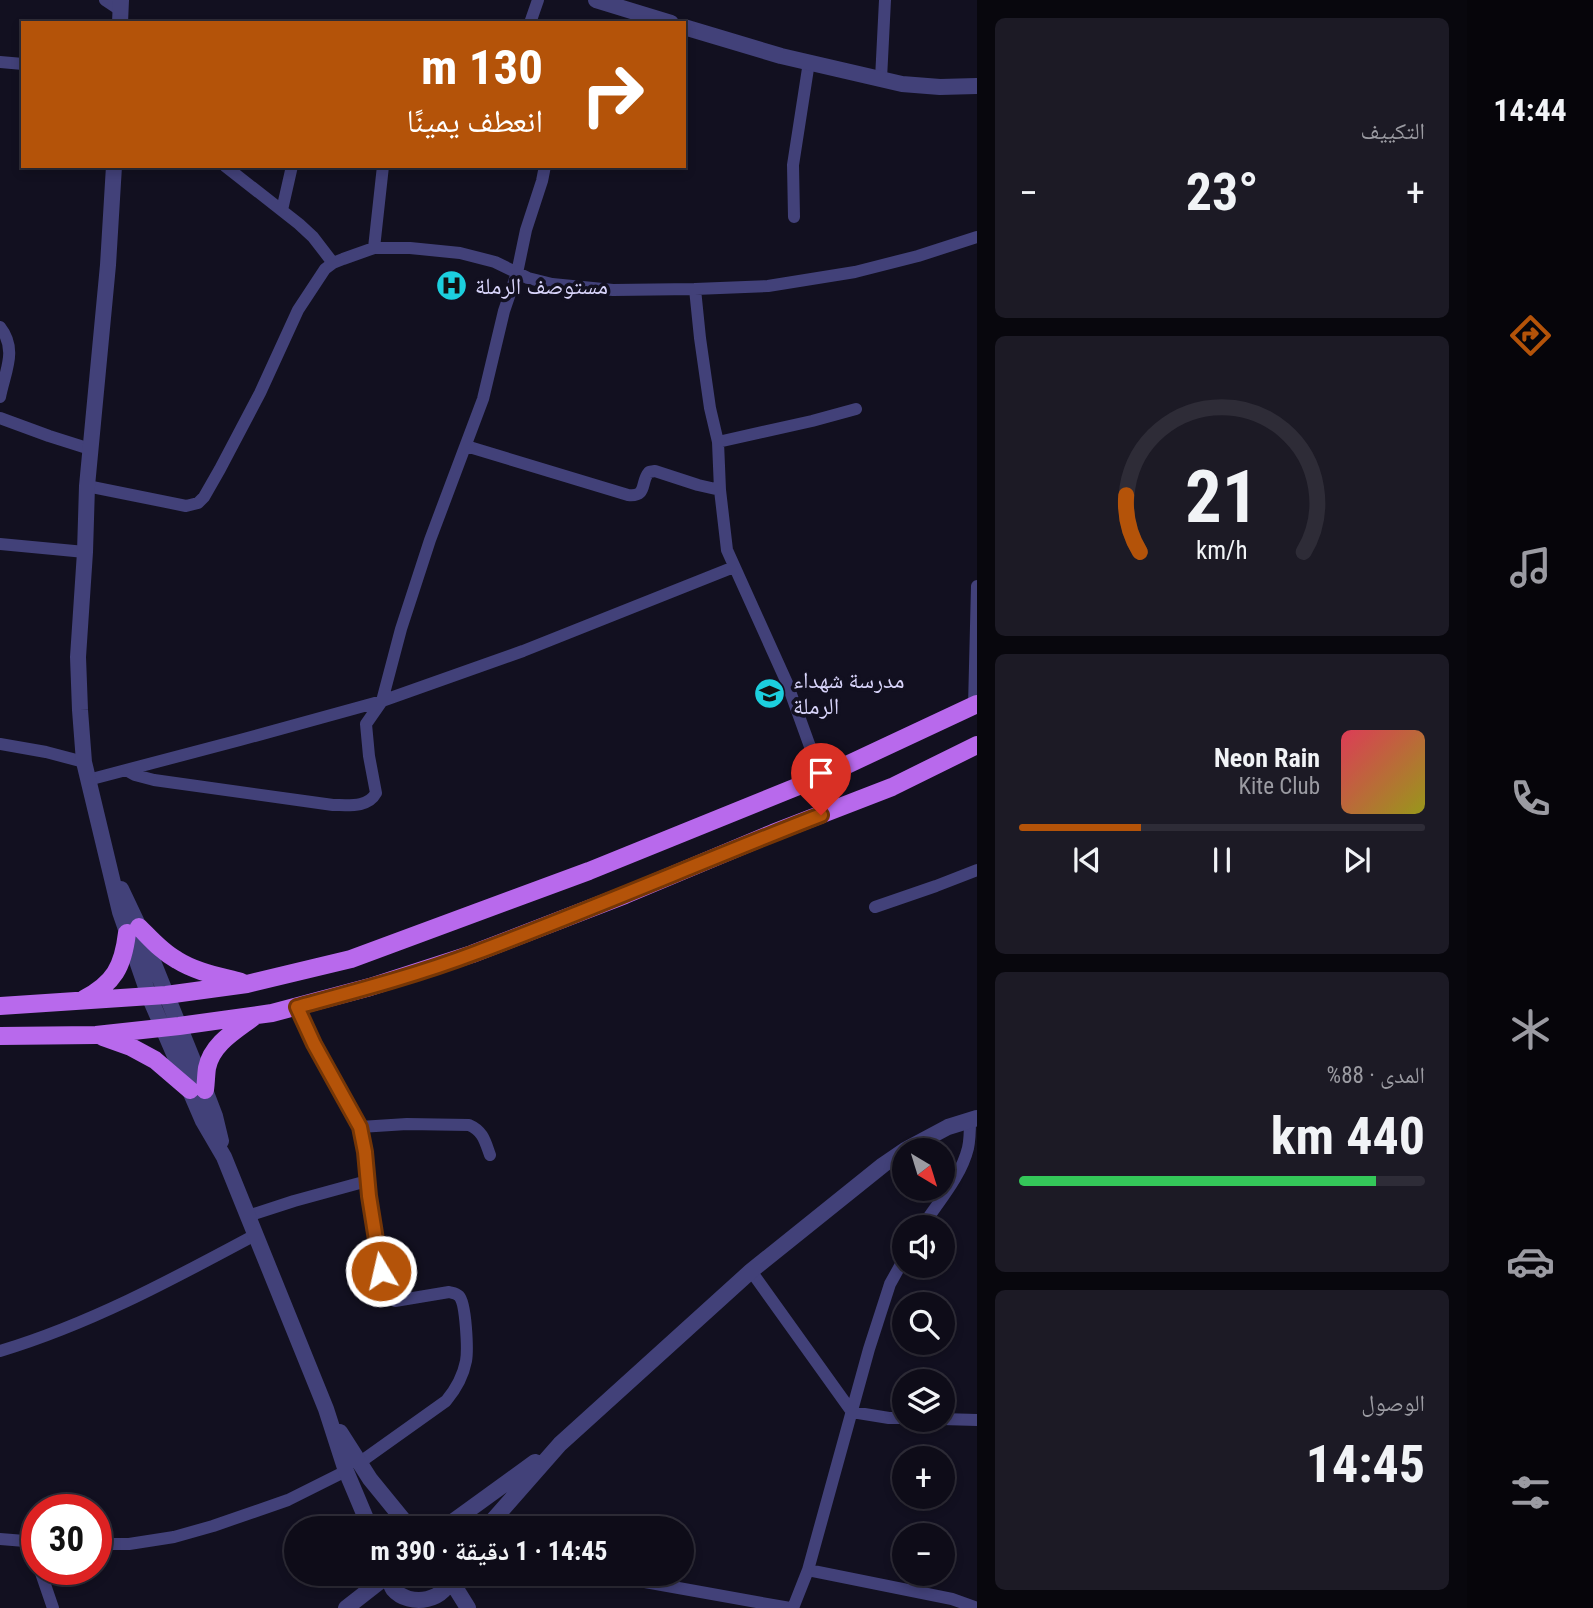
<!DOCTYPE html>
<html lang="ar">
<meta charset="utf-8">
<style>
:root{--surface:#0e0c18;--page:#1c1a25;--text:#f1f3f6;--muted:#9b9ba2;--line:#2e2c37;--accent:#b45309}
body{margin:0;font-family:"Roboto Condensed","Noto Naskh Arabic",sans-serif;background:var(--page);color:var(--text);direction:rtl;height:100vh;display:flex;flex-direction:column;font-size:26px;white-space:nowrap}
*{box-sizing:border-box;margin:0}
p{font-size:23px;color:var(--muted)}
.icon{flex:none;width:38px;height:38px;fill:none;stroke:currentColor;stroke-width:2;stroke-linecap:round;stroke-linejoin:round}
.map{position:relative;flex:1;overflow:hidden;direction:ltr}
.drawer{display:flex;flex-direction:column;gap:18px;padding:18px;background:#08070d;width:490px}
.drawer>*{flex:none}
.hud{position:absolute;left:21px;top:21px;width:665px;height:147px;border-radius:0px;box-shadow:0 4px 10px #0003,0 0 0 2px var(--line);direction:rtl;background:#b45309;color:#fff;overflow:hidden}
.needle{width:46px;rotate:142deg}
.buttons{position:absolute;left:892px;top:1138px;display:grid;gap:14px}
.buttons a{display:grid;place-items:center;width:63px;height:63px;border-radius:50%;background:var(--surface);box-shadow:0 4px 10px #0003,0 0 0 2px var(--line);font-size:35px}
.speed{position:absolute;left:21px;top:1494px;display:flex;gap:14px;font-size:35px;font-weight:700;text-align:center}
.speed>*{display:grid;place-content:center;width:91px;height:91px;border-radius:50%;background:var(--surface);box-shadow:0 4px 10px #0003,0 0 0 2px var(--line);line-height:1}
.speed .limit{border:10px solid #d22;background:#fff;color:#111}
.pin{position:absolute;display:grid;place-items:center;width:60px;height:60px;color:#fff;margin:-72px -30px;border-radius:50% 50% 50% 0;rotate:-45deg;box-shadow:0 0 7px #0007}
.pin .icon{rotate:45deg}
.me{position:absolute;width:77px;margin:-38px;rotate:351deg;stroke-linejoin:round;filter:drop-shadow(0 0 5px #0008)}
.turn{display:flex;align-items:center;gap:24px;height:147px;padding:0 28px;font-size:32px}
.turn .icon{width:91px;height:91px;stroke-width:2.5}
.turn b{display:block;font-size:49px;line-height:60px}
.big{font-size:52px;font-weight:700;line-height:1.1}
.drawer .tile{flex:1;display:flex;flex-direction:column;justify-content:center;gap:10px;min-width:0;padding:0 24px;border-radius:10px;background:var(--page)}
.drawer .dial{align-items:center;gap:0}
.dial svg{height:182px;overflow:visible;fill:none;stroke:var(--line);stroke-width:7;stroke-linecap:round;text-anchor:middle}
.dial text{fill:var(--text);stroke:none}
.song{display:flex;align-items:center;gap:21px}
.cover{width:84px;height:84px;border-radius:10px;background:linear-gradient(135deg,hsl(350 70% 55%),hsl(60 70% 35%))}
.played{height:7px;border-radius:4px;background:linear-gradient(90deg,var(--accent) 30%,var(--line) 30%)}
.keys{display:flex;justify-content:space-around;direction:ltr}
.heat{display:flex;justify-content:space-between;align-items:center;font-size:38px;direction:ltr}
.charge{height:10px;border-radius:5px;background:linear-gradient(90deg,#34c759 88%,var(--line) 0)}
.trip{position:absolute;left:284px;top:1516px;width:410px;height:70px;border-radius:35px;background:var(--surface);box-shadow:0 4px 10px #0003,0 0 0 2px var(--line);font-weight:700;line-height:70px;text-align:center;direction:rtl}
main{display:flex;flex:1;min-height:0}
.tab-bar{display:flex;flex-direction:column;width:126px;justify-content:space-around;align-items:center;background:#06050a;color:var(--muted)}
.tab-bar .icon{width:49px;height:49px}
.tab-bar .active{color:var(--accent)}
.tab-bar b{font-size:32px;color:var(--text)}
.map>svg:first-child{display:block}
</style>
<main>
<nav class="tab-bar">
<b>14:44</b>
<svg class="icon active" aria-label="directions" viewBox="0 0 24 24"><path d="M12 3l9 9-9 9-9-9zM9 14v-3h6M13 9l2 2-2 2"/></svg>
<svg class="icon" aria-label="music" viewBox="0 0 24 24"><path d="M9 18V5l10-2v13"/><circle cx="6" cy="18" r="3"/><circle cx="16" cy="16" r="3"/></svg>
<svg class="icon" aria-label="phone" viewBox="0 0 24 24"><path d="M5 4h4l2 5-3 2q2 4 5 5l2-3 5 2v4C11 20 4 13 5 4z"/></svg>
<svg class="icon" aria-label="climate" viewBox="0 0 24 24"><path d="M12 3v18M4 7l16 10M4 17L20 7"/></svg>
<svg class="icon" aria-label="car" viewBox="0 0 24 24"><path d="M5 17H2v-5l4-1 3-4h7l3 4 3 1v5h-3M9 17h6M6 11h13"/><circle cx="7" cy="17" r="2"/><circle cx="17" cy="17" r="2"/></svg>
<svg class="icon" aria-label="filters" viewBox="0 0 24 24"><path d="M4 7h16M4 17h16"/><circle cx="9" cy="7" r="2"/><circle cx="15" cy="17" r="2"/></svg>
</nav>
<section class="drawer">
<div class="tile"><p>التكييف</p>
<div class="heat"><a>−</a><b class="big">23°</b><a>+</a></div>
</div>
<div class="tile dial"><svg viewBox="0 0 100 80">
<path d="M14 69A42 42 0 1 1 86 69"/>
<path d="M14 69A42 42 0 0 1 8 44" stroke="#b45309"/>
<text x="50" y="56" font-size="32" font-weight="700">21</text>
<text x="50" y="72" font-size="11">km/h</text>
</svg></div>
<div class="tile">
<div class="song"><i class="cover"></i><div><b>Neon Rain</b><p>Kite Club</p></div></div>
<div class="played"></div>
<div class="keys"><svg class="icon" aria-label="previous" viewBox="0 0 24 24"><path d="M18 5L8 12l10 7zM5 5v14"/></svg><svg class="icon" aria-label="pause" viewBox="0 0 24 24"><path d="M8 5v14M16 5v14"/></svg><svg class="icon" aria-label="next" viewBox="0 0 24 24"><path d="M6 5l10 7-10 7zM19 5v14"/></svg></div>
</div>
<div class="tile"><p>المدى · 88%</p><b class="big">440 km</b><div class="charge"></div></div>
<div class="tile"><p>الوصول</p><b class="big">14:45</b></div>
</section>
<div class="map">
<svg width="977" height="1608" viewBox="0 0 977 1608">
<rect width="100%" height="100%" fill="#121020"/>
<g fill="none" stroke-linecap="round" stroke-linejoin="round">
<path stroke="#424179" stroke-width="12" d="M 105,0 L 120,10
M 530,23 L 538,0
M 0,62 L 23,64
M 881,79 L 885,0
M 225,166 L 299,224 L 313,237 L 333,263
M 282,210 L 292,166
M 794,217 L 793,165 L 809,62
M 374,248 L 383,166
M 695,289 L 700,338 L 710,408 L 718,442 L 720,490 L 727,550 L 787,683 L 821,777
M 0,327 C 18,350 5,371 0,397
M 0,418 L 49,436 L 90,449
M 718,442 L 812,421 L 856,409
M 466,446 L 628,495 C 648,497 640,482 649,472 L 655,471 L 698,485 L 720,490
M 87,486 L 186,506 L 198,503 L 204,497 L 220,469 L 260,393 L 298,310 L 325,269 L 333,263 L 343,259 L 374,248 L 410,248 L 460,253 L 495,262 L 528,278 L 552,284 L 613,290 L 695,289 L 768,286 L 855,272 L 918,256 L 977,237
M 0,544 L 85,552
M 974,706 L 977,586
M 0,744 L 46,752 L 84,762
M 126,770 L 135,775 L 154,780 L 333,805 C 348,805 368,808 376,793 L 369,756 L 366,724 L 382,701 L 401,629 L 430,540 L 483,399 L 504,311 L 517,273 L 526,230 L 542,181 L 545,166
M 88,780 L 240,740 L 382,701 L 523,651 L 734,567
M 875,907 L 936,886 L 977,870
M 297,1007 L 314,1044 L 360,1127 L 365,1152 L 369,1196 L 384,1290 L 389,1298 L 395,1301 L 449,1292 C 453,1293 456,1293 459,1296 C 466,1303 468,1350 466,1361 C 463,1377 456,1389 446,1401 L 359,1463
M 360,1127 L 407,1124 L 469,1125 C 483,1131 485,1141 490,1155
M 248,1216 L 294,1201 L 367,1181
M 922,1227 C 938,1202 961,1177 968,1148 C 970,1139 970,1129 970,1119
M 905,1257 L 890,1284 L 869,1349 L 808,1570 L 952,1599 L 977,1608
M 751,1271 L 852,1412 L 889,1418 L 905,1418
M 0,1351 C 90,1324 173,1279 255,1235
M 942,1419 L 977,1420
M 0,1539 L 37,1542
M 31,1541 L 37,1560
M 96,1544 L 129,1544 L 174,1537 L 213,1526 L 288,1500 L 346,1471
M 40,1570 L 53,1608
M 609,1573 L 645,1582 L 790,1608
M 793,1608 L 808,1570"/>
<path stroke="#424179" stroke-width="16" d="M 596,0 L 671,23
M 120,23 L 121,0
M 684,27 L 781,56 L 902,84 L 940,87 L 977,86
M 114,166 L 108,265 L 87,486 L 85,552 L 78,657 L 80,710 L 84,762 L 120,912 L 149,996 L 203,1121 L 224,1157 L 326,1409 L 346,1471 L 370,1528
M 121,889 L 139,927 L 205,1090 L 215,1116 L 221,1141
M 905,1150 L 948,1127 L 977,1118
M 340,1432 L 370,1479 L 410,1528
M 444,1528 L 535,1462
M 486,1528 L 560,1444 L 751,1271 L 883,1165 L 905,1150
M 387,1573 C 389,1578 390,1584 393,1589 C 409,1608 449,1602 451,1573
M 450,1579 L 468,1608
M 346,1608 L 387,1576"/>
<path stroke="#b869ec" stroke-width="18" d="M 139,927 C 151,939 162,952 177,960 C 196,972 219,976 241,982
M 84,999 C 114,983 123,967 127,933
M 0,1006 L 166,995 L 247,984 L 351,959 L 589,871 L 821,777 L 977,704
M 0,1036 L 96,1035 L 179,1026 L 272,1013 L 370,987 L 472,954 L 625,895 L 773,833 L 892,787 L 977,745
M 103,1037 L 131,1047 L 155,1060 L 190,1090
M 205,1090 C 206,1082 206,1075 207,1068 C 212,1043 237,1030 255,1016"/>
</g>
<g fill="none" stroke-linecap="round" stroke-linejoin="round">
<defs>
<path id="route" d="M 381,1271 L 369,1196 L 365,1152 L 360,1127 L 314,1044 L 297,1007 C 356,991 417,975 475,953 C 591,910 705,860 821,815"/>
</defs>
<use href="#route" stroke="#753606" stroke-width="18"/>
<use href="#route" stroke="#b45309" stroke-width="12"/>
</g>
<defs>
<symbol id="hospital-disc" viewBox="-11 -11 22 22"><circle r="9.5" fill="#1ccfde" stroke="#121020"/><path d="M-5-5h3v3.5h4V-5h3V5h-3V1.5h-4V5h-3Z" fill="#111"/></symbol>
<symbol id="school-disc" viewBox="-11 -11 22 22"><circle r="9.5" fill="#1ccfde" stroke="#121020"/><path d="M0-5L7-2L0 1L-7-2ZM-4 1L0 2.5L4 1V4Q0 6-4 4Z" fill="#111"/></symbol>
</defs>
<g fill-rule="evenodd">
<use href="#hospital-disc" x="434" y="268" width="35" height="35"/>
<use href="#school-disc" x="752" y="676" width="35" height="35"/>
</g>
<g text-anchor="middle" stroke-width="7" stroke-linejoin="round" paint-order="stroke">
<g font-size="23" fill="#d8d4fa" stroke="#121020" text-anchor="start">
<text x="475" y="294">مستوصف الرملة</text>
<text x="793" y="688">مدرسة شهداء<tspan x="793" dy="26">الرملة</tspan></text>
</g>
</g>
</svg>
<div class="buttons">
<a><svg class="needle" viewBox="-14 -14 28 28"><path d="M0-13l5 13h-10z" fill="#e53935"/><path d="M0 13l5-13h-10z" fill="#9b9ba2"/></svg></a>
<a><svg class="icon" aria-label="sound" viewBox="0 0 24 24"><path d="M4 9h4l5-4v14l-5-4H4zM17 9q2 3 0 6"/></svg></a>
<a><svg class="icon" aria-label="search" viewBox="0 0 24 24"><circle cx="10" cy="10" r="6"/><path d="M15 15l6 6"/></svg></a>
<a><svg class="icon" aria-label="layers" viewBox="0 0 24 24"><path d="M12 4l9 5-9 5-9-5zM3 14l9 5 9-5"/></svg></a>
<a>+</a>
<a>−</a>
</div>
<div class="speed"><div class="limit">30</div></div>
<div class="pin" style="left:821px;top:815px;background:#d93025"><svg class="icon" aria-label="arrive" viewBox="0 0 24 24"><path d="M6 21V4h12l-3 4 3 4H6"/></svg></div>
<svg class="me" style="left:381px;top:1271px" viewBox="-20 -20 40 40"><circle r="17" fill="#b45309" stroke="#fff" stroke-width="3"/><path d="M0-11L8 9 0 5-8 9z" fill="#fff"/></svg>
<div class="trip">14:45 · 1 دقيقة · 390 m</div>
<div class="hud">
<div class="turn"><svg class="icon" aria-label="right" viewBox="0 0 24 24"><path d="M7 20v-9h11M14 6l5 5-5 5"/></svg><div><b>130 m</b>انعطف يمينًا</div></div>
</div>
</div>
</main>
